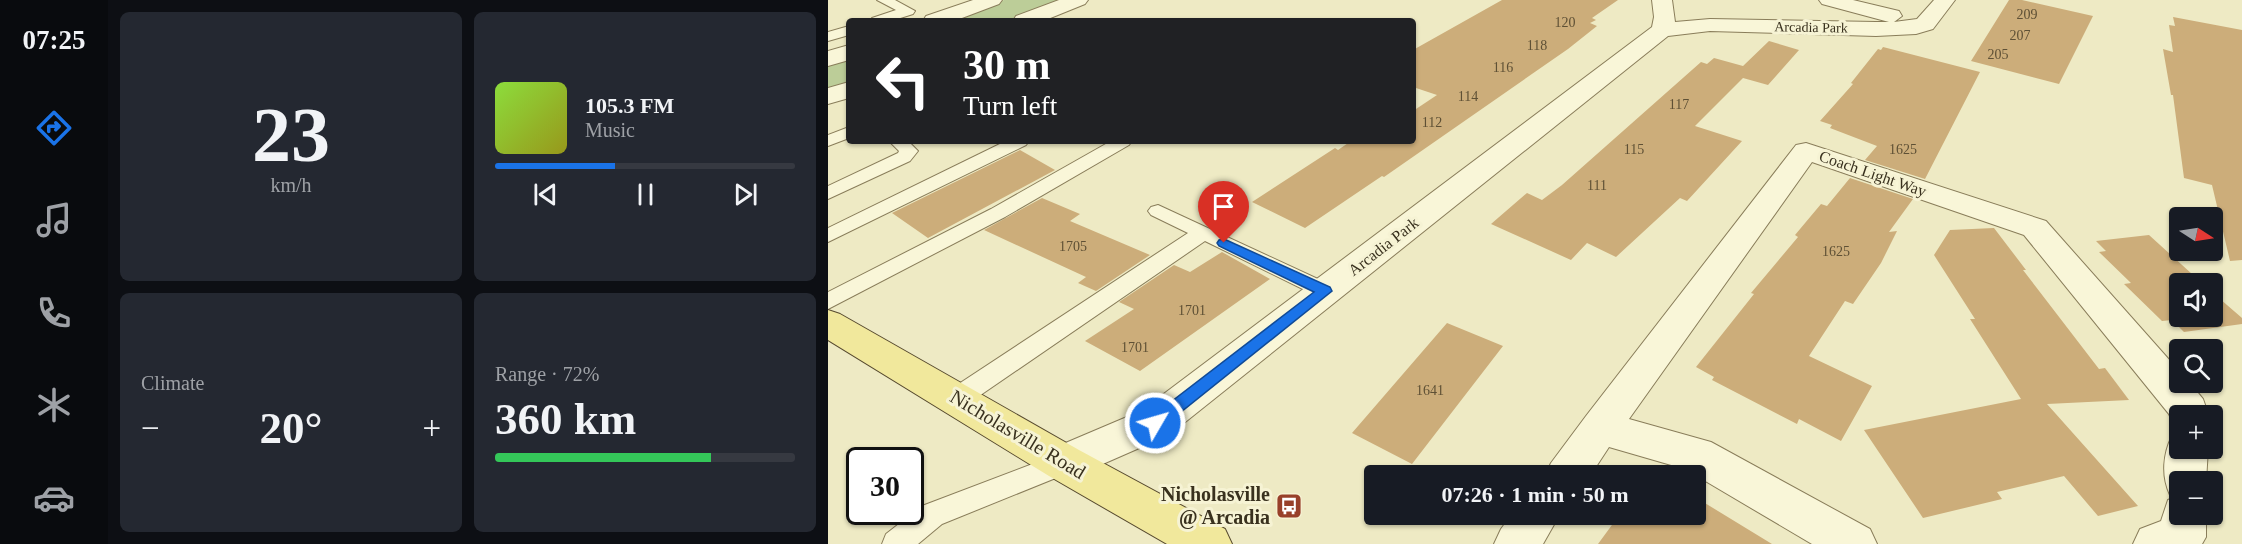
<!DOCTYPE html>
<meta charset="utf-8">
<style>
:root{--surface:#171b24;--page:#242831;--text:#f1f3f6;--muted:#9ea1a6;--line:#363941;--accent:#1a73e8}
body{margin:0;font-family:"Times New Roman",serif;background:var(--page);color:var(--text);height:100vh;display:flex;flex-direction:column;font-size:22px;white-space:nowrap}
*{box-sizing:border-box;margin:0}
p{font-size:20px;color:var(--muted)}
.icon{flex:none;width:33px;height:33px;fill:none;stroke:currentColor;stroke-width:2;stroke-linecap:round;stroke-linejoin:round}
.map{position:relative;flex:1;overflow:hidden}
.sheet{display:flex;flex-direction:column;gap:12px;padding:12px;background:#0d0f14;width:720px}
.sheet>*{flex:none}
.hud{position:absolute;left:18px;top:18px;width:570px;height:126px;border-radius:6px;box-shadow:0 2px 4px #0004;background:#202124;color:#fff;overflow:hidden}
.needle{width:39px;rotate:102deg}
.controls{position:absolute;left:1341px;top:207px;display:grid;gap:12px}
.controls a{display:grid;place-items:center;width:54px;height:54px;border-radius:6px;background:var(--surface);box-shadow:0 2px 4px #0004;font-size:30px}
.speed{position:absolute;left:18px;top:447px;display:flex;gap:12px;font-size:30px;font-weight:700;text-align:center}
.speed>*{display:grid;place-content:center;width:78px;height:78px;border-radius:50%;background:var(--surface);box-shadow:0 2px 4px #0004;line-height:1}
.speed .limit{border:3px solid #111;border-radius:9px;background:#fff;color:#111}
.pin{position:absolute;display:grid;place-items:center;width:51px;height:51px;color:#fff;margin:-62px -26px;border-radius:50% 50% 50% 0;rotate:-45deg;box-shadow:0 0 6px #0007}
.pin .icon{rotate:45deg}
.me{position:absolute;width:66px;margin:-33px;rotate:52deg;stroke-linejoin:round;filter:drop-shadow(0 0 4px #0008)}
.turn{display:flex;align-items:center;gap:21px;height:126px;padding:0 18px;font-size:27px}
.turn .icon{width:78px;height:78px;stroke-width:2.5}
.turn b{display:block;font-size:42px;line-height:51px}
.big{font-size:45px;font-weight:700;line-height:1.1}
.sheet .card{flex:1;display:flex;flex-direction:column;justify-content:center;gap:9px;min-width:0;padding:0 21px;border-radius:9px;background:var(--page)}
.sheet .dial{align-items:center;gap:0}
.dial b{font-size:78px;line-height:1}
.song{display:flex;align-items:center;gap:18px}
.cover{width:72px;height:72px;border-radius:9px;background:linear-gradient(135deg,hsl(90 70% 55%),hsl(60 70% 35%))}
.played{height:6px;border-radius:3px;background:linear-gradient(90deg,var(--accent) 40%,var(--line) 40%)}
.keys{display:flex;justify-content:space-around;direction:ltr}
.heat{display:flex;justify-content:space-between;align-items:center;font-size:33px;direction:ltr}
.charge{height:9px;border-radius:4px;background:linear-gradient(90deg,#34c759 72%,var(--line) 0)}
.sheet .tiles{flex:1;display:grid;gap:12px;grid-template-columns:repeat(2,1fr)}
.trip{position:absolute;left:536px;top:465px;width:342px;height:60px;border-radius:6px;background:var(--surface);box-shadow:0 2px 4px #0004;font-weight:700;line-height:60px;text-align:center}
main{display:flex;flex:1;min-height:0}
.menu{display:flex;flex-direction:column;width:108px;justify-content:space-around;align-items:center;background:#090b0e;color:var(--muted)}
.menu .icon{width:42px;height:42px}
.menu .on{color:var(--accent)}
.menu b{font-size:27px;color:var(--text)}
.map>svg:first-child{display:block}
</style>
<main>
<nav class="menu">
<b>07:25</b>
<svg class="icon on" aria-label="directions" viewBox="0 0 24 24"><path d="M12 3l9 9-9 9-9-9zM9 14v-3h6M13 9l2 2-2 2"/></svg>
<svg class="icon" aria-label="music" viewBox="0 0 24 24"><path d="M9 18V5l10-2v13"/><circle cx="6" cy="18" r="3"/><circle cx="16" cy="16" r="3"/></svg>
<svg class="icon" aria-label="phone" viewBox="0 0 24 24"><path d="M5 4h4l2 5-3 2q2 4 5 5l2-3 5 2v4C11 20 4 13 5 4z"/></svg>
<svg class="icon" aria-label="climate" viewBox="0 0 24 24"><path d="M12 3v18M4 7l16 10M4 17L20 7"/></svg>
<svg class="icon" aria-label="car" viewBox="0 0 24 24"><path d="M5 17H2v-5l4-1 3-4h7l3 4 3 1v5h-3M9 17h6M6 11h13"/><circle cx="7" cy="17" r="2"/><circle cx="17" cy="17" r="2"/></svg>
</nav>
<section class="sheet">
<div class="tiles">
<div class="card dial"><b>23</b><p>km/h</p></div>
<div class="card">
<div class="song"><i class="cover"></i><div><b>105.3 FM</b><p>Music</p></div></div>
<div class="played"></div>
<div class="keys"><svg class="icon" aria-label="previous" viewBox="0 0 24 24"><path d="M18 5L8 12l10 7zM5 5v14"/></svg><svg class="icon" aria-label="pause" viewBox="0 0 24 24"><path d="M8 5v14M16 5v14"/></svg><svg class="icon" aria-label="next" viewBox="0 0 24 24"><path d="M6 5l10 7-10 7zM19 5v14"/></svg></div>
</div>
<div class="card"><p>Climate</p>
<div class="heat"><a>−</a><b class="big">20°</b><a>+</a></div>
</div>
<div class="card"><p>Range · 72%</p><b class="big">360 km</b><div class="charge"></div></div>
</div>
</section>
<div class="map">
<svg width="1414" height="544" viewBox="0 0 1414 544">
<rect width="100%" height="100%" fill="#eeeac4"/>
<path fill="#bccd98" d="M 176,0 L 239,0 L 184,21 L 119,21 Z
M 21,57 L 21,84 L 0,92 L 0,65 Z"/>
<path fill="#ccad7a" d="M 674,0 L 790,0 L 764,18 L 768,20 L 762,23 L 769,26 L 740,49 L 556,177 L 554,176 L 477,228 L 424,202 L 507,148 L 510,150 L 523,141 L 585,141 L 585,111 L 609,95 L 585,87 L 585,50 Z
M 1181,0 L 1194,0 L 1265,16 L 1231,84 L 1143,61 Z
M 1345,17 L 1414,30 L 1414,260 L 1402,261 L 1384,185 L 1356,178 L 1345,95 L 1343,95 L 1335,49 L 1345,52 L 1341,25 L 1347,26 Z
M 941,41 L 971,50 L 940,85 L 915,78 L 867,126 L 914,141 L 859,201 L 852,198 L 788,257 L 759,243 L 743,260 L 663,224 L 699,193 L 714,200 L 734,185 L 873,62 L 879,64 L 886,58 L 915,66 Z
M 1055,47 L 1152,72 L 1097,179 L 1037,160 L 1049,146 L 1002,128 L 1004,125 L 992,121 L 1025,84 L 1023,83 L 1050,49 L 1053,50 Z
M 192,150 L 227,170 L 100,238 L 64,213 Z
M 1022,178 L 1085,199 L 1061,232 L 1069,231 L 1053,263 L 1025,304 L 1017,301 L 981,356 L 1044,386 L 1013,441 L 971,419 L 969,424 L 884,380 L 886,377 L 868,367 L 926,294 L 923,293 L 970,237 L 967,235 L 993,204 L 999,206 Z
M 214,198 L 252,214 L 242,221 L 322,255 L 268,291 L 250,283 L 258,277 L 156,230 Z
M 1166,228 L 1198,270 L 1195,270 L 1271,369 L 1277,368 L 1301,400 L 1219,404 L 1310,506 L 1270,516 L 1236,476 L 1169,492 L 1174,499 L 1095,518 L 1036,430 L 1193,399 L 1142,319 L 1147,319 L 1106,255 L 1122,230 Z
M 1321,235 L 1375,284 L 1352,284 L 1352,316 L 1384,316 L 1384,292 L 1414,318 L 1414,324 L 1356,332 L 1344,320 L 1334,321 L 1296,284 L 1303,283 L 1271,252 L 1278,251 L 1268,241 Z
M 394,252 L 442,279 L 312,371 L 257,341 L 306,309 L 291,302 L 346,265 L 362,272 Z
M 619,323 L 675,346 L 584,464 L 524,433 Z
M 867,497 L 944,544 L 770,544 L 792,514 L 867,514 Z"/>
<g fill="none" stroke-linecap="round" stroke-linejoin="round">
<defs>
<path id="lane" d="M 49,0 L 67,0 L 87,11 L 85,14 L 63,21 L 42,21 L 44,18 L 68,10 Z
M 21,26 L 21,35 L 0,41 L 0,32 Z
M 21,127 L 21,138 L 0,146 L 0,135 Z
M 61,141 L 80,141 L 90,151 L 82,161 L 0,199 L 0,186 L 70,153 L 71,151 Z
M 178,141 L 201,141 L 198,145 L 0,242 L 0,228 Z
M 283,141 L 304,141 L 301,145 L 177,217 L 0,309 L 0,292 L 163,209 Z
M 330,205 L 505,286 L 508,291 L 505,296 L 497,299 L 489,296 L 377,241 L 138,405 L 129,408 L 120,405 L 117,398 L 120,391 L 360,233 L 323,215 L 320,211 L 323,207 Z
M 236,452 L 245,455 L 249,463 L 245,471 L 114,524 L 90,544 L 54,544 L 58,534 L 94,506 Z"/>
<path id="street" d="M 145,0 L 174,0 L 171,4 L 126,21 L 95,21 L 98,16 Z
M 231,0 L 260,0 L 257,4 L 215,21 L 185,21 L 188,16 Z
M 824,0 L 844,0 L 847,22 L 882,19 L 1048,22 L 1061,22 L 994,4 L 991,0 L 1025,0 L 1071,11 L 1074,16 L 1066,22 L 1089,19 L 1106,0 L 1127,0 L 1105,29 L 1088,34 L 1048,36 L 882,31 L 840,36 L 341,435 L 236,481 L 221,476 L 215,463 L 221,450 L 313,411 L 824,27 L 826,17 Z
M 21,45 L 21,60 L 0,66 L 0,51 Z
M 21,82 L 21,98 L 0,104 L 0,88 Z
M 978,143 L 1218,221 L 1352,372 L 1352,382 L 1361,382 L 1375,399 L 1381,416 L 1352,416 L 1352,429 L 1347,427 L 1341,414 L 1196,235 L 984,162 L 801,419 L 883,442 L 1042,529 L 1049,544 L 984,544 L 857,469 L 781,447 L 762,476 L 717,476 L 723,463 L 758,416 L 968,145 Z
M 1352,433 L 1352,448 L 1380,448 L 1378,482 L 1352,482 L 1352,514 L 1378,514 L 1378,537 L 1374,544 L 1305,544 L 1312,529 L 1333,521 L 1340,500 L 1347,497 L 1342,495 C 1333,476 1335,454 1344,436 Z
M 684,514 L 732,514 L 715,544 L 666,544 L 673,529 Z"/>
<path id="primary" d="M 0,310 L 12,314 L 251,450 L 397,529 L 404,544 L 339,544 L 221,476 L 0,340 Z"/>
</defs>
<use href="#lane" stroke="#897d5a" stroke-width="2"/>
<use href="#street" stroke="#897d5a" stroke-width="2"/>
<use href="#primary" stroke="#574a2f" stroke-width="2"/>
<use href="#lane" fill="#f9f6d8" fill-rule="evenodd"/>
<use href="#street" fill="#f9f6d8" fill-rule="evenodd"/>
<use href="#primary" fill="#f1e89c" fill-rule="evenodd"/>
</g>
<path fill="#1a73e8" stroke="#114b97" stroke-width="1.5" d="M 396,239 L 502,287 L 504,291 L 333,428 L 327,430 L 322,428 L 319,423 L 322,418 L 486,292 L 391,246 L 389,243 L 391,240 Z"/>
<defs>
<symbol id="bus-square" viewBox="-11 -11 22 22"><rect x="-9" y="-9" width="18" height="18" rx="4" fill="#98402a" stroke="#f6f3d4"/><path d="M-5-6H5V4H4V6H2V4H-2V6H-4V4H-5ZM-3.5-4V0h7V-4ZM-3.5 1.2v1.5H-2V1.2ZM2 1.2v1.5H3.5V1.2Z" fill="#fff"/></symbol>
</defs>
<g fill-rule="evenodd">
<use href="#bus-square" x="446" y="491" width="30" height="30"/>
</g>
<g text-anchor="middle" stroke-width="6" stroke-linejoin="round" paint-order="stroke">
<g font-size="14" fill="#5e5035">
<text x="1199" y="19">209</text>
<text x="737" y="27">120</text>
<text x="1192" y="40">207</text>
<text x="709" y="50">118</text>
<text x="1170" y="59">205</text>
<text x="675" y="72">116</text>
<text x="640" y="101">114</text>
<text x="851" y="109">117</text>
<text x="604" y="127">112</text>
<text x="806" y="154">115</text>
<text x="1075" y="154">1625</text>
<text x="769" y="190">111</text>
<text x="245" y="251">1705</text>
<text x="1008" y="256">1625</text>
<text x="364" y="315">1701</text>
<text x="307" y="352">1701</text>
<text x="602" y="395">1641</text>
</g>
<g font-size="14" fill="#39311e" stroke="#f6f3d4">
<text transform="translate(983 27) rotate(1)" y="5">Arcadia Park</text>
</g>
<g font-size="16" fill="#39311e" stroke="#f6f3d4">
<text transform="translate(1045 173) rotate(19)" y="6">Coach Light Way</text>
<text transform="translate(555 246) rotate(-38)" y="6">Arcadia Park</text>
</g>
<g font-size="20" fill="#39311e" stroke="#f6f3d4">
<text transform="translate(190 434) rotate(31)" y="7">Nicholasville Road</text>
</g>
<g font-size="20" font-weight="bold" fill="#39311e" stroke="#f6f3d4" text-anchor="end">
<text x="442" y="501">Nicholasville<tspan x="442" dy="23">@ Arcadia</tspan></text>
</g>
</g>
</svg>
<div class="controls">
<a><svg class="needle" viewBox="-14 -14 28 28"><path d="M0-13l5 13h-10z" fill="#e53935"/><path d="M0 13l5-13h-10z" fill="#9ea1a6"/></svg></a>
<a><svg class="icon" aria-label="sound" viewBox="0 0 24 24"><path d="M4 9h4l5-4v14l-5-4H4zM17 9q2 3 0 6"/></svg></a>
<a><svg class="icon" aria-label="search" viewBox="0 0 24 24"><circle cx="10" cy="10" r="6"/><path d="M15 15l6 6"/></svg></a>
<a>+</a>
<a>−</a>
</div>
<div class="speed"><div class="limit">30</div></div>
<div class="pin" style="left:396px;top:243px;background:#d93025"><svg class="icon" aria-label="arrive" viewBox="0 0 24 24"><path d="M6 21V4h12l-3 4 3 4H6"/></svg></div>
<svg class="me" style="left:327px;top:423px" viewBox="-20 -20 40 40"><circle r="17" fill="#1a73e8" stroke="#fff" stroke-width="3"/><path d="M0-11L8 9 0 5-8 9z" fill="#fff"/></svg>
<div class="trip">07:26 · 1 min · 50 m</div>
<div class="hud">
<div class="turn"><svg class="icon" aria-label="left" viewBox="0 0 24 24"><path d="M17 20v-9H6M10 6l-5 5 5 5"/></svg><div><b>30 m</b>Turn left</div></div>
</div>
</div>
</main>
